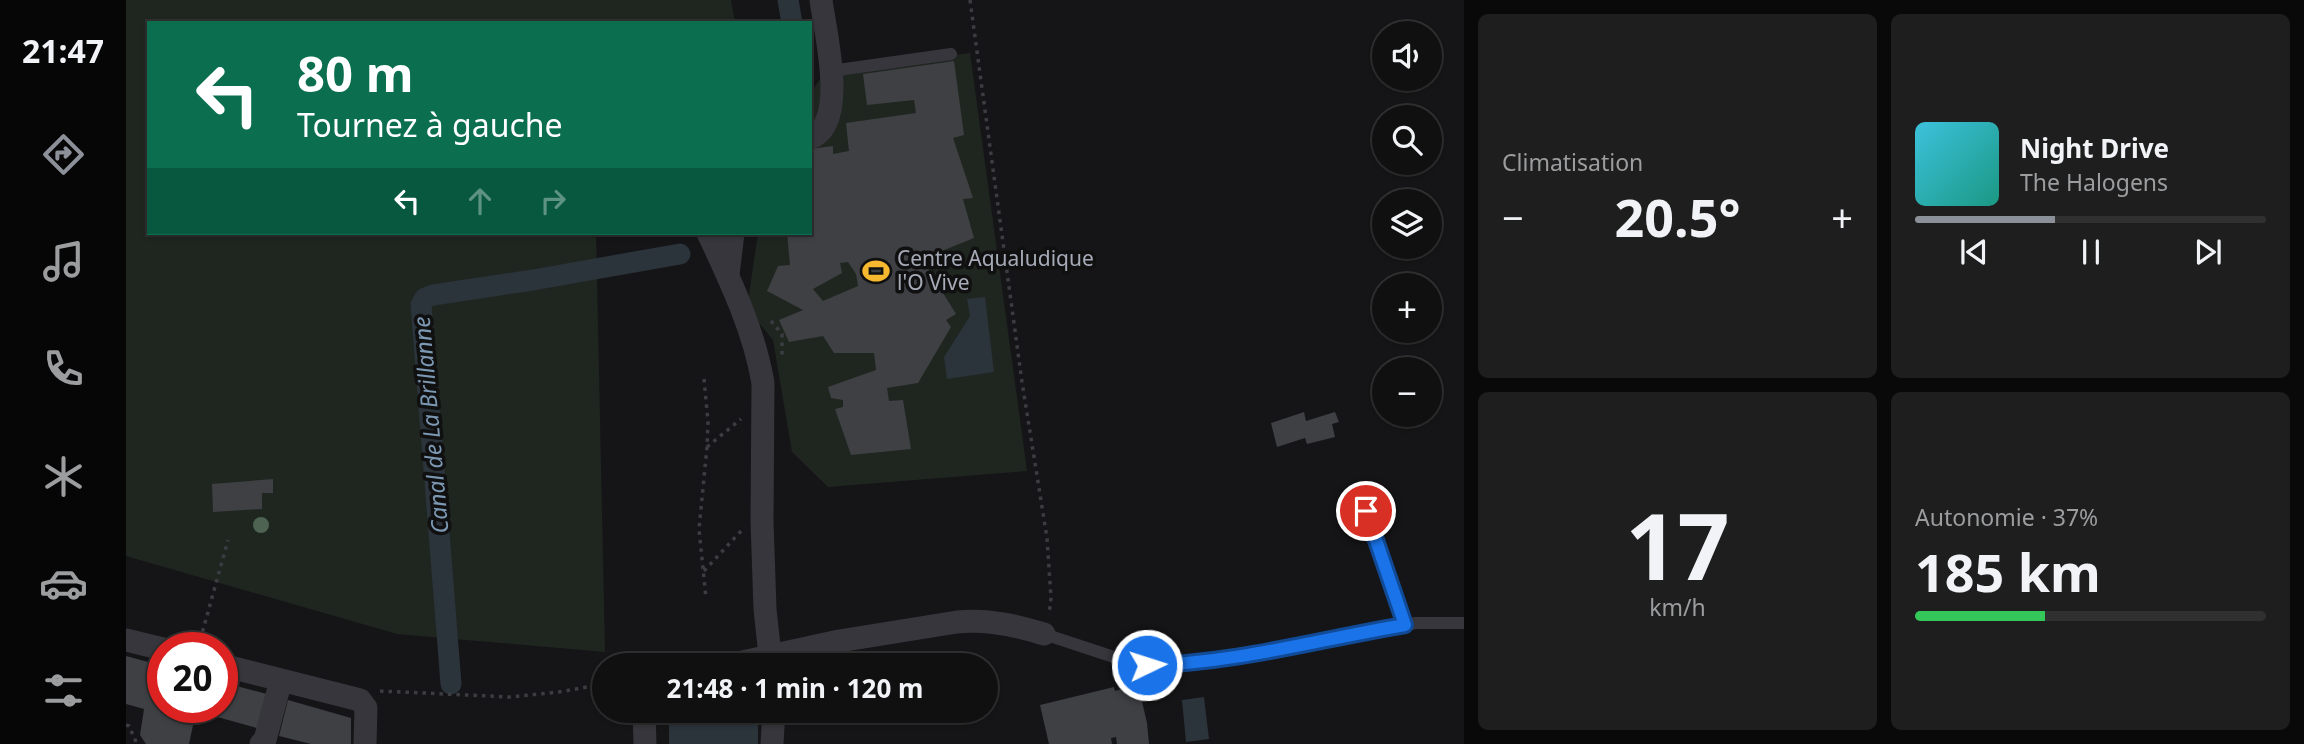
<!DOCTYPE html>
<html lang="fr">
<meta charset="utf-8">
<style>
:root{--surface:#101011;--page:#1e1e1f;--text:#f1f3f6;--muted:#9c9d9f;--line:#303031;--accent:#8c9099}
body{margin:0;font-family:"Noto Sans",sans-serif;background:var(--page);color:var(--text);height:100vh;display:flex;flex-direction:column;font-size:26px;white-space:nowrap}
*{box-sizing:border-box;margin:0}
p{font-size:23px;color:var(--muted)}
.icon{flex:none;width:38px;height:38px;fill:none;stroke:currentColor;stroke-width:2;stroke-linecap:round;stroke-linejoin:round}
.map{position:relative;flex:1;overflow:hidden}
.side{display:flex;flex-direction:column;gap:14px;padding:14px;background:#090909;width:840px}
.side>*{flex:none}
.guide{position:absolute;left:21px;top:21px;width:665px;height:214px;border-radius:0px;box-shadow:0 2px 5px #0004,0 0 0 2px var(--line);background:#0b6e4f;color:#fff;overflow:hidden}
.controls{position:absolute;left:1246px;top:21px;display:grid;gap:14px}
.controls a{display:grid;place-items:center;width:70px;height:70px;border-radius:50%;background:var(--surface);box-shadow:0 2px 5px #0004,0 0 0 2px var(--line);font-size:35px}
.speed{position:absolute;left:21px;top:632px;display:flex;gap:14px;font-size:35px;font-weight:700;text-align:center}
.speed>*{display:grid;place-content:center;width:91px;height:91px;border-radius:50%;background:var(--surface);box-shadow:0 2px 5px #0004,0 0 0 2px var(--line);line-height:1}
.speed .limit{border:10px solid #d22;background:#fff;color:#111}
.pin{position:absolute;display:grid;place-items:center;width:60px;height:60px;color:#fff;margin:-30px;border:4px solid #fff;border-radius:50%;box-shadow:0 2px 7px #0007}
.me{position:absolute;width:77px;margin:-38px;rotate:86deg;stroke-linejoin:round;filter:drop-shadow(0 0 5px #0008)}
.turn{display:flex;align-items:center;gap:24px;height:147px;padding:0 35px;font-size:32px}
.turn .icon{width:91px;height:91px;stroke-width:2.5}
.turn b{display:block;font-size:49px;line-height:60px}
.lanes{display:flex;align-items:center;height:66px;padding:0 35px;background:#0003;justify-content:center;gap:35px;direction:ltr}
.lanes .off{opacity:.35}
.big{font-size:52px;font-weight:700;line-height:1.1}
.side .tile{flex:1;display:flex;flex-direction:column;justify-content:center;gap:10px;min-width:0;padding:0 24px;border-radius:10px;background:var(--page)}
.side .dial{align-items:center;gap:0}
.dial b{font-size:91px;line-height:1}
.song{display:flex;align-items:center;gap:21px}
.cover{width:84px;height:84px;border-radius:10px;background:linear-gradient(135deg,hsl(190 70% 55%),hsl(170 70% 35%))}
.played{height:7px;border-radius:4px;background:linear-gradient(90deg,var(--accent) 40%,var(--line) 40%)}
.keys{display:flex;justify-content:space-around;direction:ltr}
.heat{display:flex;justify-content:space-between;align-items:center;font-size:38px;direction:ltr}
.charge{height:10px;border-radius:5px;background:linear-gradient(90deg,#34c759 37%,var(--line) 0)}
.side .tiles{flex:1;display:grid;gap:14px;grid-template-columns:repeat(2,1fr)}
.trip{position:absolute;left:466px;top:653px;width:406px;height:70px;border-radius:35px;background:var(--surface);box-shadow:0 2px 5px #0004,0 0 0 2px var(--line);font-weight:700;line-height:70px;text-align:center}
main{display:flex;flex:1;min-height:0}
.tab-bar{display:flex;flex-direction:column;width:126px;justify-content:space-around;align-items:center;background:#060607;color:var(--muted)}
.tab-bar .icon{width:49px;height:49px}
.tab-bar .active{color:var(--accent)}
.tab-bar b{font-size:32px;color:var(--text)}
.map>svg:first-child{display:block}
</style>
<main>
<nav class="tab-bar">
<b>21:47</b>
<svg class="icon active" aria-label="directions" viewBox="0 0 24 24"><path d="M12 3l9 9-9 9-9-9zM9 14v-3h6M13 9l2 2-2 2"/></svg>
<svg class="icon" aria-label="music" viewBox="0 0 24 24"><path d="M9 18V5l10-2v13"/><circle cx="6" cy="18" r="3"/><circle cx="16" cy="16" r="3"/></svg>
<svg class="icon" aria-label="phone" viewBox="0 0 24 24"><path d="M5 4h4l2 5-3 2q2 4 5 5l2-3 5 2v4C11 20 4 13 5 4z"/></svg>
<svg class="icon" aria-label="climate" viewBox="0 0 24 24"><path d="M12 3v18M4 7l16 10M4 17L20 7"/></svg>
<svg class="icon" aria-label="car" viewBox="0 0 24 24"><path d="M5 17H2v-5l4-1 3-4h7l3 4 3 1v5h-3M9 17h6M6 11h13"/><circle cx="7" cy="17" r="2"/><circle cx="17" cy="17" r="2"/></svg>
<svg class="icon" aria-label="filters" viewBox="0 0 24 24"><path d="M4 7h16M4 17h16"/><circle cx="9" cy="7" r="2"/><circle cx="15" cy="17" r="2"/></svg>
</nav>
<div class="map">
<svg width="1338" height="744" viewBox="0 0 1338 744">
<rect width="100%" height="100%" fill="#151517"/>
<path fill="#1f2620" d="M 0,0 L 605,0 L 609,23 L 23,23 L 23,233 L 470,233 L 479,652 L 271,634 L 0,556 Z
M 844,53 L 901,471 L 702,487 L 666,452 L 647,340 L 621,308 L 632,233 L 684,233 L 684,94 L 700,70 Z"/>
<path fill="#2b333b" d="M 859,297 L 868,372 L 821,379 L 818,357 L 844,316 L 841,299 Z
M 1078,697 L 1083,739 L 1060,742 L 1056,700 Z
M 543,710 L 632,711 L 632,744 L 543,744 Z"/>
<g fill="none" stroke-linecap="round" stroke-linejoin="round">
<path stroke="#2b333b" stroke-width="21" d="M 662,0 L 666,23
M 325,684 L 295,305 L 299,298 L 307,295 L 407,280 L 554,254"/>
</g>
<path fill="#3f4044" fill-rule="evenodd" d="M 828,61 L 838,135 L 827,138 L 847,198 L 837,199 L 848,238 L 796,259 L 830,314 L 820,320 L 825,327 L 792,383 L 761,388 L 763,401 L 777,400 L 785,449 L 725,455 L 709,409 L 717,407 L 717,400 L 705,398 L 702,387 L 750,370 L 748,353 L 708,353 L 697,336 L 663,342 L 653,320 L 677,310 L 641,291 L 652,266 L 664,265 L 661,233 L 684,233 L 684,149 L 707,146 L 707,154 L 723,151 L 720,123 L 790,113 L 788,100 L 741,105 L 737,74 ZM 722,262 L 730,274 L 732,286 L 697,301 L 687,289 L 716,273 L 714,263 Z
M 1178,412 L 1180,421 L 1209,412 L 1213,422 L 1206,424 L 1209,437 L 1181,444 L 1179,438 L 1151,447 L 1145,423 Z
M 147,479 L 147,493 L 136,493 L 136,509 L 87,512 L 86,484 Z
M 0,656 L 37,666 L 37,707 L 96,707 L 96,682 L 148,696 L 138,730 L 70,711 L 63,744 L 20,744 L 14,735 L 18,709 L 0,704 Z
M 1012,684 L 1021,723 L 1023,744 L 991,744 L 990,737 L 985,738 L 986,744 L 923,744 L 914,705 L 988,687 L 989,691 Z
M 162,700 L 225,718 L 225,744 L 185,744 L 153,736 Z"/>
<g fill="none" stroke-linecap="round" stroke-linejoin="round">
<path stroke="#3c3d43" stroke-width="3.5" stroke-dasharray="3.5 5" stroke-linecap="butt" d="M 844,0 L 896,382 L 921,538 L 925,598 L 923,615
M 645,321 L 656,334 L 656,358
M 578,379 L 582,422 L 581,447 L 573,529 L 580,598
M 581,447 L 615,419
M 578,571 L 616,530
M 72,648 L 102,540
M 549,665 L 583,656
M 254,691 L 384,697 L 433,692 L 478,684
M 0,725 L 3,726 L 11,744"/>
<path stroke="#36363c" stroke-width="12" d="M 705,71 L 825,54
M 1240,511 L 1279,625
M 918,634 L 1009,664 L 1038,664 L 1139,651 L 1290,623 L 1338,623"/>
<path stroke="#36363c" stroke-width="23" d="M 684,138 C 723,124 699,32 695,0
M 582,233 C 604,280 628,330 637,383 L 636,521 L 639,609 L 645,665
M 602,275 L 607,233
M 0,640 L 37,649
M 96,665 L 234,700 L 240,708 L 239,744
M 603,665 L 713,641 L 831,622 C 861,619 889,625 918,634
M 518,710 L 519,744
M 135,744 L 139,740 L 155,680
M 646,744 L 648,710"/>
</g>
<circle fill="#4e6351" cx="135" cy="525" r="8"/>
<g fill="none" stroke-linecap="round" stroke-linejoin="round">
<defs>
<path id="route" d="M 1021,665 C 1106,664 1195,639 1279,625 L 1240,511"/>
</defs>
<use href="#route" stroke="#114b97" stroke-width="18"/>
<use href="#route" stroke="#1a73e8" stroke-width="12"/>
</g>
<defs>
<symbol id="stadium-bare" viewBox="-9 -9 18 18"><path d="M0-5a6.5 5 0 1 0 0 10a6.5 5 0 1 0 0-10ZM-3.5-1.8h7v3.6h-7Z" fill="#f5b82e" stroke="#101011" stroke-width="2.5" paint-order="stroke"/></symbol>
</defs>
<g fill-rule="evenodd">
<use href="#stadium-bare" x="731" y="252" width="38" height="38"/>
</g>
<g text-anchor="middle" stroke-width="7" stroke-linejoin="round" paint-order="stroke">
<g font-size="21" fill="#a6abb7" stroke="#101011" text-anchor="start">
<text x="771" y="266">Centre Aqualudique<tspan x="771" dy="24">l'O Vive</tspan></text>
</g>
<g font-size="23" font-style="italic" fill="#7c98b3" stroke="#101011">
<text transform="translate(305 425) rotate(-95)" y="8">Canal de La Brillanne</text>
</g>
</g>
</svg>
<div class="controls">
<a><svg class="icon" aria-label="sound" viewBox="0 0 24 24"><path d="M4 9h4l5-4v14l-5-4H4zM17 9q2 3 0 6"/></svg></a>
<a><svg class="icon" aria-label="search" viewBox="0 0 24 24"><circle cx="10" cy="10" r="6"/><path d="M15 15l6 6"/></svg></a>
<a><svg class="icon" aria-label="layers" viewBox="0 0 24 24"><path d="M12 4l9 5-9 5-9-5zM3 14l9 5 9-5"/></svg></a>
<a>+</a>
<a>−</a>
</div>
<div class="speed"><div class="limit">20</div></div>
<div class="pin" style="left:1240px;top:511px;background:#d93025"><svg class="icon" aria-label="arrive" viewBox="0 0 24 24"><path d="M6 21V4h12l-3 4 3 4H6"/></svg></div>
<svg class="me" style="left:1021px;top:665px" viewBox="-20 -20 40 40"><circle r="17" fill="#1a73e8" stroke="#fff" stroke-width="3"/><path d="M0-11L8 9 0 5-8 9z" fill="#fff"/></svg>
<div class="trip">21:48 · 1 min · 120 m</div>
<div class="guide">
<div class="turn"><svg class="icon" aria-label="left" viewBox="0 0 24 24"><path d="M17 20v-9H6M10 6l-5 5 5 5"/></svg><div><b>80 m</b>Tournez à gauche</div></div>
<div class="lanes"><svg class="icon" aria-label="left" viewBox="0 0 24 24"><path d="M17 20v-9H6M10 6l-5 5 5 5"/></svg><svg class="icon off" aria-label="ahead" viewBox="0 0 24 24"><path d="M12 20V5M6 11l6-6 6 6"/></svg><svg class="icon off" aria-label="right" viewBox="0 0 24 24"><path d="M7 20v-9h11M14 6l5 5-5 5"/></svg></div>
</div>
</div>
<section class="side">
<div class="tiles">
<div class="tile"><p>Climatisation</p>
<div class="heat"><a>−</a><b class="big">20.5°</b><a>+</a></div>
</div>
<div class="tile">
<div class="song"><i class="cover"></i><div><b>Night Drive</b><p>The Halogens</p></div></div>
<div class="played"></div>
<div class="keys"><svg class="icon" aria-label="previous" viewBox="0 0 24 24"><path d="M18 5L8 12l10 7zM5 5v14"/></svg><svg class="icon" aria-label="pause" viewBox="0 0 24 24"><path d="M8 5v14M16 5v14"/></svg><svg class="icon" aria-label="next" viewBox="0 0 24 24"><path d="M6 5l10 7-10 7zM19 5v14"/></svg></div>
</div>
<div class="tile dial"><b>17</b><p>km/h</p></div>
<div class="tile"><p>Autonomie · 37%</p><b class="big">185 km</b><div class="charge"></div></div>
</div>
</section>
</main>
